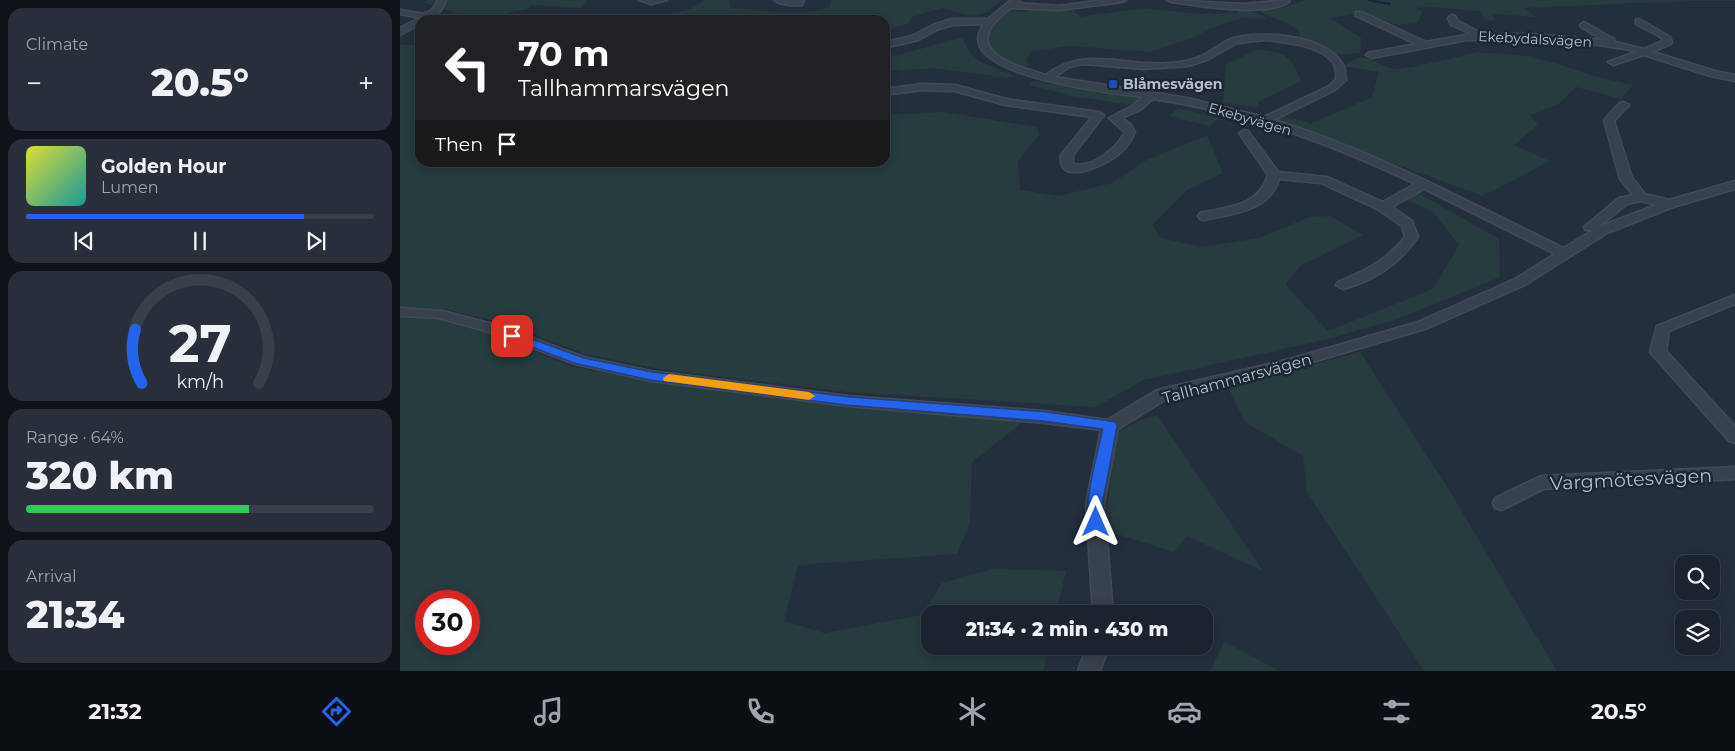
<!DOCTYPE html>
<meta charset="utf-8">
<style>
:root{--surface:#1b232e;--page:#282f3a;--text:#f1f3f6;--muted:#a0a4aa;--line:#39404a;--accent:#2563eb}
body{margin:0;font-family:Montserrat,sans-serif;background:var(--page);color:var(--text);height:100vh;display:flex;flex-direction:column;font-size:19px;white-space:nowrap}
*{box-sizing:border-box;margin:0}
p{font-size:16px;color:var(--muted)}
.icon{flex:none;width:28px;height:28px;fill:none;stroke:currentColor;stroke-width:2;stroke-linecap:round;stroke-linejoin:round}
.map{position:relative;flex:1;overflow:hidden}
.panel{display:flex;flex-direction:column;gap:8px;padding:8px;background:#0f1319;width:400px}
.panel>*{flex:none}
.top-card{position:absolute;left:15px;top:15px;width:475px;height:152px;border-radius:15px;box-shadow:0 2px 12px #0003,0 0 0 1px var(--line);background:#202124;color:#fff;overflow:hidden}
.buttons{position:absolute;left:1275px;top:555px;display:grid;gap:10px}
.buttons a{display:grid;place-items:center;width:45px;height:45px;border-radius:10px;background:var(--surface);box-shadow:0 2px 12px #0003,0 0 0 1px var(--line);font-size:25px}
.speed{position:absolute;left:15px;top:590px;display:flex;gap:10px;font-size:25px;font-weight:700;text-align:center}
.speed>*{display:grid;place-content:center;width:65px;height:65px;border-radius:50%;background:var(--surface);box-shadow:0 2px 12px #0003,0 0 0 1px var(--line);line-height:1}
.speed .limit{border:8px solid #d22;background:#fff;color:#111}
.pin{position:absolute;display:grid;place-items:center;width:42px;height:42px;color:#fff;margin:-21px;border-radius:10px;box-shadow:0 2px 8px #0006}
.me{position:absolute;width:55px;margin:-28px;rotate:0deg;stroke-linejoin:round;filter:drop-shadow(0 0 4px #0008)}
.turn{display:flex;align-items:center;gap:18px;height:105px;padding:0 20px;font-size:22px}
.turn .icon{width:65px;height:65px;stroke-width:2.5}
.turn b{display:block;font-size:35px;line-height:42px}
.then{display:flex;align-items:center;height:48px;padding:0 20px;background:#0003;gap:10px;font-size:19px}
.big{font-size:38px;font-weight:800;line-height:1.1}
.panel .card{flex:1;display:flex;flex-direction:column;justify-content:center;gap:8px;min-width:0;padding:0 18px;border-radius:15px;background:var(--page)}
.panel .dial{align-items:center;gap:0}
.dial svg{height:130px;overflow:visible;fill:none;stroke:var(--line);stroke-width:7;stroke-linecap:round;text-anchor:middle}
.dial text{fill:var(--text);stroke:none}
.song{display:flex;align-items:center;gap:15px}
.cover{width:60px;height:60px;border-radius:8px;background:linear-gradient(135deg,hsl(60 70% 55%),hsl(180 70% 35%))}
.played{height:5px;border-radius:2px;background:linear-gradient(90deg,var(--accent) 80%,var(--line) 80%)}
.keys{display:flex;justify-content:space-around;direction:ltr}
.heat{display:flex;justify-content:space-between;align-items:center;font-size:28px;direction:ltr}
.charge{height:8px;border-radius:4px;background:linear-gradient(90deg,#34c759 64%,var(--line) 0)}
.trip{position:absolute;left:521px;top:605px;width:292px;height:50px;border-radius:15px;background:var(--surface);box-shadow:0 2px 12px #0003,0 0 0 1px var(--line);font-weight:800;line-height:50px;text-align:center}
.dock{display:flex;height:80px;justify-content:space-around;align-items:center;background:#0b0e12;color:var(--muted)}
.dock .icon{width:35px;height:35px}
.dock .selected{color:var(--accent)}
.dock b{font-size:22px;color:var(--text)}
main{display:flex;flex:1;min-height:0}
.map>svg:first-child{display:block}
</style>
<main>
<section class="panel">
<div class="card"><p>Climate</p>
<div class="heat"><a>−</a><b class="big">20.5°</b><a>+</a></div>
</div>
<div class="card">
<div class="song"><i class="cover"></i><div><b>Golden Hour</b><p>Lumen</p></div></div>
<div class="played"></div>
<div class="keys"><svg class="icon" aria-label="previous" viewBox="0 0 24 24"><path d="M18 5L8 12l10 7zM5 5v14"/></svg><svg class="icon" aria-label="pause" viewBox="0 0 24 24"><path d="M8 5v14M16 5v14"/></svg><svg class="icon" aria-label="next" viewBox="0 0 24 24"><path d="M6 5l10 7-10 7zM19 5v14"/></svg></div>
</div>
<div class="card dial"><svg viewBox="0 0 100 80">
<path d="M14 69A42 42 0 1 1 86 69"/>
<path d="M14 69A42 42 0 0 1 10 36" stroke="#2563eb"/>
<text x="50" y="56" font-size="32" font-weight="700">27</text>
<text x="50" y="72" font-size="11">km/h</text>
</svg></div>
<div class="card"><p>Range · 64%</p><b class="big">320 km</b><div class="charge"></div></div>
<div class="card"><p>Arrival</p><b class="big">21:34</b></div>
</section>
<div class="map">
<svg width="1335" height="671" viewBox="0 0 1335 671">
<rect width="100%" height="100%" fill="#242f3e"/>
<path fill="#263c3f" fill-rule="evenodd" d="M 29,0 L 188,0 L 181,8 L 131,5 L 128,9 L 108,13 L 116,18 L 135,20 L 76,20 L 24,2 Z
M 305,0 L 329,0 L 331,8 C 362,10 403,19 431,6 L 431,0 L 602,0 L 585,13 L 570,16 L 543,8 L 513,16 L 509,23 L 485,31 L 485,20 L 208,20 C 240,16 278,20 305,0 Z
M 906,0 L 1335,0 L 1335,1 L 1285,1 L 1123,8 L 1136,17 L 1092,14 L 1094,21 L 1085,20 L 1080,11 L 1030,7 L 1016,8 L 1022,12 L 1018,23 L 998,25 L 961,13 L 930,18 L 961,38 L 960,53 L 935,55 L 927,49 L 900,37 L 899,30 C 886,21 872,19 858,10 L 882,8 Z
M 743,8 L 797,14 L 837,13 L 839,8 L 851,10 L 868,19 L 844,17 L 808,29 L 795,37 L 750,52 L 671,46 L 632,51 L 626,60 L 629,66 C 607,66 587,55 587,32 C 594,24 601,12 612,11 C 619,11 625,13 632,9 L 674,10 L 680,17 Z
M 560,38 L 564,40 C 570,63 596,68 616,76 L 606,78 L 535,68 L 485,71 L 485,56 L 498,55 Z
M 0,45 L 20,45 L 20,162 L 485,162 L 485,115 L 543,112 L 637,127 L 639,135 L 618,161 L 620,190 L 659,196 L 712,183 L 745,161 L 807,135 L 823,173 L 787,190 L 752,225 L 761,238 L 802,247 L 859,238 L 909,217 L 930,216 L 963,235 L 900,266 L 886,285 L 928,331 L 1033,289 L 1059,245 L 1033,212 L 1006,199 L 1018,193 L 1099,239 L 1100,277 L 995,320 L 924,340 L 744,380 L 695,407 L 446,392 L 260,369 L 185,354 L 107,324 L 45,309 L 0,308 Z
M 857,49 C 884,53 891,54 901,81 L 858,102 L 858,107 L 823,103 L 826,65 Z
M 1078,52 L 1126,56 L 1152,62 L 1197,77 L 1233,85 L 1221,99 L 1176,87 L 1159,104 L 1130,115 L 1138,125 L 1114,145 L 1150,161 L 1083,196 L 875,120 L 875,118 C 882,115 902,120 910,124 L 972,97 L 979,72 L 944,66 C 967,48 972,64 994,69 C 1002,71 1065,55 1078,52 Z
M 634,81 L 740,98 L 731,105 L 673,96 L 629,85 Z
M 778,108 L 819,118 L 810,126 L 769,116 Z
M 0,316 L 30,317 L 89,333 L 170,366 L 252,382 L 447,407 L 623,422 L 572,462 L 570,523 L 557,554 L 398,565 L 384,621 L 424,633 L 522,615 L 542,583 L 592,569 L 666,571 L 656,614 L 530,614 L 530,646 L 649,646 L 643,671 L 0,671 ZM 26,601 L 69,601 L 69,644 L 26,644 Z
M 960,352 L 1046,485 L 1157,671 L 1024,671 L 907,492 L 903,456 L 845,422 L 828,387 Z
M 757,415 L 863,571 L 787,536 L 774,552 L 704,530 L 717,433 L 741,420 Z
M 824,642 L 880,671 L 810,671 Z"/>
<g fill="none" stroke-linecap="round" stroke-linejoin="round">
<path stroke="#17263c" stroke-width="2" d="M 968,0 L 990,4"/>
<defs>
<path id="minor" d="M 38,0 L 46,0 C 41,13 35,20 20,20 L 20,24 L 0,35 L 0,28 L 20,18 L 0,14 L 0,10 C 19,12 29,20 38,0 Z
M 239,0 L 267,0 L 251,4 Z
M 374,0 L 404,0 L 402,5 C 393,6 381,5 374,0 Z
M 611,0 L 620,0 L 617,3 L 659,6 L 703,0 L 726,0 L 722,2 L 659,10 L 611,8 C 558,47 605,63 646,75 C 684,45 726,67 771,63 C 781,62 791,61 801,56 C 812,51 822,42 834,38 C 863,30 927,35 943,65 C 946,69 945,75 946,80 L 935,90 L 874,120 C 976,151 1069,203 1164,248 L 1193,230 L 1185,230 L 1184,227 L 1219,198 L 1233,195 L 1220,179 L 1204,120 L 1220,103 L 1224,102 L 1229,105 L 1214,121 L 1232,178 L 1245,194 L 1269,200 L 1335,181 L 1335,189 L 1273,207 L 1207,233 L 1125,285 L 1028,328 L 899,366 L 768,398 L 718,429 L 704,504 L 713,614 L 693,614 L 686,504 L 701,430 L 645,423 L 448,406 L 251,381 L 175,364 L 90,332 L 38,318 L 0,316 L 0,308 L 43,311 L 100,326 L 184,357 L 251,371 L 448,396 L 645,411 L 707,420 L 757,390 L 890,359 L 1018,322 L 1115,279 L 1155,254 L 1024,189 L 992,207 L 1012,221 L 1018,237 C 1000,263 974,281 943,289 L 936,285 L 938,282 C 965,271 987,260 1005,237 L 1002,226 L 979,210 L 921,183 L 879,179 C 871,211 831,214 804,220 L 800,219 L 798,216 L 800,213 C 827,207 859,207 868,175 L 839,133 L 844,130 L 848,131 L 878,172 L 927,177 L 983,202 L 1015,184 C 931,144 845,112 753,99 L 740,110 L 722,118 L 731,125 L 735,132 C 731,141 727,148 719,154 C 707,164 657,189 661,155 L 692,117 L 605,105 L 555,91 L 521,90 L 485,95 L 485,89 L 521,84 L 555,85 L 606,99 L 699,112 L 704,115 L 673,155 L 673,164 C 692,169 717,148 725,132 L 709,118 L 732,106 L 742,97 C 715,93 545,76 584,24 L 553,25 L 539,29 L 518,40 L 485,48 L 485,42 L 512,36 L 533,25 L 552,19 L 588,19 ZM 866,40 C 885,42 927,46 935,67 C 936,70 936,76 936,79 L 929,86 L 864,117 L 787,98 L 655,77 L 669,67 L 683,64 L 744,69 L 788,66 L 807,60 L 837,43 ZM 1241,201 L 1256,205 L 1198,227 L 1227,204 Z
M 767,0 L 842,4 L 889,0 L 889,2 C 868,17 797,6 771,2 Z
M 956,12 L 962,12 L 1026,42 L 1071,34 L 1051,25 L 1048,18 L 1052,15 L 1055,16 L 1058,21 L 1083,34 L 1130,34 L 1203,40 L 1181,27 L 1180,25 L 1184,22 L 1214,39 L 1215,42 L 1244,49 L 1263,41 L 1262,38 L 1236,24 L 1236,20 L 1239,19 L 1270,37 L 1272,42 L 1271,44 L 1253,52 L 1315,71 L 1335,75 L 1335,81 L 1310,76 L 1244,55 L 1213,65 L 1208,62 L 1235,52 L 1230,50 L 1199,45 L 1130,40 L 1067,40 L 971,58 L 966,55 L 968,53 L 1016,44 L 956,16 Z
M 1335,295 L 1335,304 L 1269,331 L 1266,351 L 1335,426 L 1335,443 L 1329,441 L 1250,352 L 1257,326 Z
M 1335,467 L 1335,479 L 1144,489 L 1102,510 L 1095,508 L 1093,503 L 1095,498 L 1141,476 Z
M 687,646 L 709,646 L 700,671 L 678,671 Z"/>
</defs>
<use href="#minor" stroke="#414a57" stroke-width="3"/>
<use href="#minor" fill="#38414e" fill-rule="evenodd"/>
</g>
<path fill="#2563eb" stroke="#184099" d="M 112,332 L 183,358 L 251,372 L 448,397 L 645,412 L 715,422 L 717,426 L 702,504 L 703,522 L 701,526 L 696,527 L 691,526 C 681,508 699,450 703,429 L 645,421 L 448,405 L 251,380 L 175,363 L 108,338 L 106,336 L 108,333 Z"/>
<path fill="#f59e0b" d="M 269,374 L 409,392 L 415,396 L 409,400 L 264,381 L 263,378 Z"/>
<rect fill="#1a4fb4" stroke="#1d2633" stroke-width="2" x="708" y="79" width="10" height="10" rx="2.5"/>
<g text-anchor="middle" stroke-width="5" stroke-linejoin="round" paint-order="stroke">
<g font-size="14" fill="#b4bcc9" stroke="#1d2633">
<text transform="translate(1135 39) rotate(3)" y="5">Ekebydalsvägen</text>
<text transform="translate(850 119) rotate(16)" y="5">Ekebyvägen</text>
</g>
<g font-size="14" font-weight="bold" fill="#b4bcc9" stroke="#1d2633" text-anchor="start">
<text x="723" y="89">Blåmesvägen</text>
</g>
<g font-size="16" fill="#b4bcc9" stroke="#1d2633">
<text transform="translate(837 378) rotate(-15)" y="6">Tallhammarsvägen</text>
</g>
<g font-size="19" fill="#b4bcc9" stroke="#1d2633">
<text transform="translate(1231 479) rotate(-3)" y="7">Vargmötesvägen</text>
</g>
</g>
</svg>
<div class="buttons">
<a><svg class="icon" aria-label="search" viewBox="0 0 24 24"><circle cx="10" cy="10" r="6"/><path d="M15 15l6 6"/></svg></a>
<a><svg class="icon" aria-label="layers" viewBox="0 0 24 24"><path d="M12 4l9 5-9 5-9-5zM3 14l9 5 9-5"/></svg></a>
</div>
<div class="speed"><div class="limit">30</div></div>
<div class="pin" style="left:112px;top:336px;background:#d93025"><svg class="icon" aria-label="arrive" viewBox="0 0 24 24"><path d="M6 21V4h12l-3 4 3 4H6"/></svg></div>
<svg class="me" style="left:696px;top:522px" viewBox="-20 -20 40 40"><path d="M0-17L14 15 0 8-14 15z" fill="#2563eb" stroke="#fff" stroke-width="4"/></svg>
<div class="trip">21:34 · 2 min · 430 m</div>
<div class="top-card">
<div class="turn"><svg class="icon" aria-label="left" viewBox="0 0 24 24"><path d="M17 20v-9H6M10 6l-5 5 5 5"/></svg><div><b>70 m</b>Tallhammarsvägen</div></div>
<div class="then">Then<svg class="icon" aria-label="arrive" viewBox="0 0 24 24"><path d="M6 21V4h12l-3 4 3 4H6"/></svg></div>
</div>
</div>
</main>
<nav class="dock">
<b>21:32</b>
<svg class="icon selected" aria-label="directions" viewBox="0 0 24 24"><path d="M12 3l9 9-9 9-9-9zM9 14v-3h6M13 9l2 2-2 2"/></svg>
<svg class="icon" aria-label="music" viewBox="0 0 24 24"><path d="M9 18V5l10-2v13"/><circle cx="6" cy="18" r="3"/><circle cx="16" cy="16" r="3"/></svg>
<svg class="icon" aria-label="phone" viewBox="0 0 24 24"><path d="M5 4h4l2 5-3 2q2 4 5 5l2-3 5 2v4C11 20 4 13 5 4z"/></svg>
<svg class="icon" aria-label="climate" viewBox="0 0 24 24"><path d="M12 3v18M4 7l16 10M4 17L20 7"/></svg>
<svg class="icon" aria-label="car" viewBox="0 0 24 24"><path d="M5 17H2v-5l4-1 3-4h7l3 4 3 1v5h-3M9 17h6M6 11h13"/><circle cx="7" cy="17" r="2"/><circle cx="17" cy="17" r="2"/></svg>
<svg class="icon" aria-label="filters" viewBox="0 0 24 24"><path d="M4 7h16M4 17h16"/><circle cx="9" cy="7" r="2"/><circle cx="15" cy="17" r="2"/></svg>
<b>20.5°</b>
</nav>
